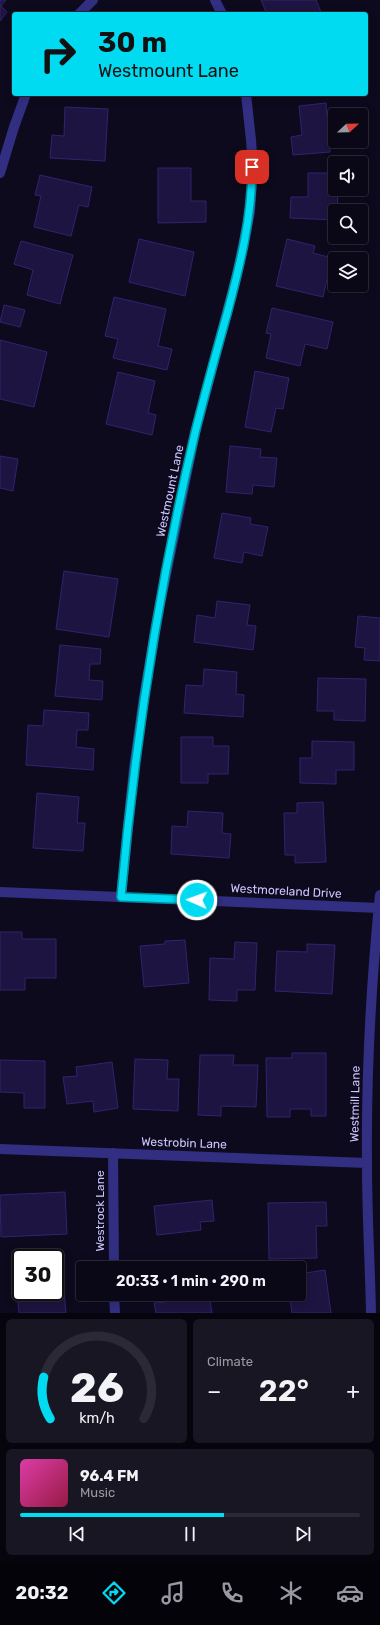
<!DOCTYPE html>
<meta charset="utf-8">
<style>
:root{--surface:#0a0816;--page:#181623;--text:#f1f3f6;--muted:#999aa1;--line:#2a2935;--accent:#00dbf2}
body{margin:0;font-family:Rubik,sans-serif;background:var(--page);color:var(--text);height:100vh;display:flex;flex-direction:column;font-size:15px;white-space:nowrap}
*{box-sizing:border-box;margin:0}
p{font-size:13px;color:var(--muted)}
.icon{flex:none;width:22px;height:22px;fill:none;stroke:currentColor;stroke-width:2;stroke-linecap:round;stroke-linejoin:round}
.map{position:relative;height:1313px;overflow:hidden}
.side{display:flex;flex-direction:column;gap:6px;padding:6px;background:#06040c;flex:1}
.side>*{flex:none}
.hud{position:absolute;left:12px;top:12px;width:356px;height:84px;border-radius:4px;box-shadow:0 2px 10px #0003,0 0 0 1px var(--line);background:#00dbf2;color:#111;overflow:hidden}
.needle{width:26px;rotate:68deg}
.tools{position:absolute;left:328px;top:108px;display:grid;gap:8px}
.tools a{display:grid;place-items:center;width:40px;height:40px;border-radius:4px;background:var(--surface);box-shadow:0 2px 10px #0003,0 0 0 1px var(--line);font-size:20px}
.speed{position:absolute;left:12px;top:1249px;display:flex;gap:8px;font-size:20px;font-weight:700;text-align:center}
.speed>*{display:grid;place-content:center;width:52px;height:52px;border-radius:50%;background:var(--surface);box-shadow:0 2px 10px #0003,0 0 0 1px var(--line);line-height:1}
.speed .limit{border:2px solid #111;border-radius:6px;background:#fff;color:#111}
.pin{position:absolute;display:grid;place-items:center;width:34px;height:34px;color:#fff;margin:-17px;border-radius:8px;box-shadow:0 2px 6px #0006}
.me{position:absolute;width:44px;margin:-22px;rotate:272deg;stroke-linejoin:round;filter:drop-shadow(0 0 3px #0008)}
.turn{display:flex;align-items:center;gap:14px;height:84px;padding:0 20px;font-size:18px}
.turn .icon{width:52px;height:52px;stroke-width:2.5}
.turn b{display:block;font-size:28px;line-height:34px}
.big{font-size:30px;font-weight:600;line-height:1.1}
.side .widget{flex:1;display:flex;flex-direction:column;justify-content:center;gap:6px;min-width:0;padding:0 14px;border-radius:6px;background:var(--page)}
.side .dial{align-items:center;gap:0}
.dial svg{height:104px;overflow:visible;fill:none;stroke:var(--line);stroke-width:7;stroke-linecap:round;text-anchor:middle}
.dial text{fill:var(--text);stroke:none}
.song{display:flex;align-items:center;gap:12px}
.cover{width:48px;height:48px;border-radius:6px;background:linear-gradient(135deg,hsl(320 70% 55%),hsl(340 70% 35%))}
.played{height:4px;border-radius:2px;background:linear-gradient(90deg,var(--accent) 60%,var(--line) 60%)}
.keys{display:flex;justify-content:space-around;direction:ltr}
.heat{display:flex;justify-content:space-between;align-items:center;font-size:22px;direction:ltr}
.side .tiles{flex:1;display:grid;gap:6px;grid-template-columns:1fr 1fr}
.widget:last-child{grid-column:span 2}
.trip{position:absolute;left:76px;top:1261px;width:230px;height:40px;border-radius:4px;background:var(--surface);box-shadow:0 2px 10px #0003,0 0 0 1px var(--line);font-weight:600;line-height:40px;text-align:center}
.dock{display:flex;height:64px;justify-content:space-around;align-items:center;background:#040309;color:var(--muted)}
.dock .icon{width:28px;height:28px}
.dock .selected{color:var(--accent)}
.dock b{font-size:18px;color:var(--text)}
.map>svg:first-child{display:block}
</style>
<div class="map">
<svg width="380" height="1313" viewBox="0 0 380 1313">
<rect width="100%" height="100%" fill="#0d0a1e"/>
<path fill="#1d1441" stroke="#32236f" d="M 0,0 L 6,0 L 1,6 L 7,12 L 0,21 Z
M 261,0 L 316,0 L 321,12 L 317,14 L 267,14 Z
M 326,103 L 327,117 L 335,116 L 335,138 L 329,138 L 330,152 L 293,155 L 291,137 L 302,135 L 299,106 Z
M 65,107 L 108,109 L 105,161 L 50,158 L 52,135 L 64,136 Z
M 158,168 L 191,168 L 191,201 L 206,201 L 206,222 L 158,223 Z
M 308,173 L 335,173 L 335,189 L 338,189 L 337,211 L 335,211 L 335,220 L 290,218 L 291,197 L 308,197 Z
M 40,175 L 92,187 L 88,207 L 79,205 L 71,236 L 34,227 L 41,196 L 35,195 Z
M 139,239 L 194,252 L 185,296 L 129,282 Z
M 287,239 L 315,246 L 313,253 L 332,258 L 323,297 L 276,286 Z
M 21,241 L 73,255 L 60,304 L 27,295 L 33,270 L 14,264 Z
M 114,297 L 166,309 L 158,346 L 172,349 L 167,370 L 113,358 L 118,339 L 105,336 Z
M 4,305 L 25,310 L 20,327 L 0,322 Z
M 272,308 L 333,322 L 327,349 L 305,344 L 300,366 L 266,358 L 271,334 L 266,333 Z
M 0,340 L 47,352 L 34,407 L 0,399 Z
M 255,371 L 289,378 L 283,409 L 276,408 L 271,432 L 245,427 Z
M 118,372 L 155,381 L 148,413 L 156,415 L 152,435 L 106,424 Z
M 230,446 L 261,449 L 260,457 L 277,458 L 274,487 L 253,485 L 252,494 L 226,492 Z
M 0,456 L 18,459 L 13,491 L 0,488 Z
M 222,513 L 251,518 L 250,524 L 268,527 L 262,556 L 244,552 L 242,563 L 214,558 Z
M 64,571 L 118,579 L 109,637 L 56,629 Z
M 217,601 L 250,605 L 247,625 L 256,626 L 253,650 L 194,642 L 197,615 L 215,618 Z
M 358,616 L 380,618 L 380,661 L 364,660 L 365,648 L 355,647 Z
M 60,645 L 101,649 L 100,664 L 90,664 L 89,680 L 103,681 L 102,700 L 55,696 Z
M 204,669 L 237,672 L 236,694 L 244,695 L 243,717 L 184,713 L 186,685 L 203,686 Z
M 318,678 L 366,679 L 365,721 L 334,720 L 334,711 L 317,711 Z
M 44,710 L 89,713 L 88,730 L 77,730 L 76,747 L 94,749 L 93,770 L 26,765 L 28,725 L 43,726 Z
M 181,737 L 213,737 L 213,746 L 229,746 L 228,774 L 208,774 L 208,783 L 181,783 Z
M 312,741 L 354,742 L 354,770 L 336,770 L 336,784 L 300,783 L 300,758 L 312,758 Z
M 37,793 L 79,797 L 77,823 L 85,823 L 83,851 L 33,848 Z
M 323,802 L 326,862 L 295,863 L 295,855 L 285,855 L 284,813 L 297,813 L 297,803 Z
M 188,811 L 223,813 L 222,833 L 231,834 L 229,858 L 171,854 L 172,826 L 187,827 Z
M 0,932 L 22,932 L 22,939 L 56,939 L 56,978 L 25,978 L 25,990 L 0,990 Z
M 185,940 L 189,983 L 144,987 L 140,946 L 165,944 L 165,941 Z
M 235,942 L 257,943 L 255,990 L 237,990 L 237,1001 L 209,1000 L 210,958 L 234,959 Z
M 307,944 L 335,945 L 332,994 L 275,991 L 277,951 L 307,952 Z
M 292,1053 L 326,1053 L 326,1116 L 311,1116 L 311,1109 L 290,1109 L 290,1117 L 267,1117 L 266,1058 L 292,1058 Z
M 200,1055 L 234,1055 L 233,1065 L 258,1065 L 256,1107 L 221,1106 L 221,1116 L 198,1115 Z
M 135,1059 L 168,1060 L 167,1079 L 179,1079 L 178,1111 L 133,1109 Z
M 0,1060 L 45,1061 L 45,1108 L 24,1108 L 24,1093 L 0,1092 Z
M 112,1062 L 118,1108 L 94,1112 L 93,1101 L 67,1104 L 63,1077 L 77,1076 L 76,1067 Z
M 65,1192 L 67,1234 L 1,1237 L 0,1195 Z
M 212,1200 L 214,1221 L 200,1222 L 201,1230 L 157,1235 L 154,1206 Z
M 326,1202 L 327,1226 L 316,1226 L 317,1258 L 269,1259 L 268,1203 Z
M 325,1270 L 331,1313 L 292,1313 L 290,1299 L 284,1300 L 283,1294 L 299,1294 L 299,1274 Z
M 63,1281 L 66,1313 L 19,1313 L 16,1285 L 21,1285 L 21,1292 L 55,1292 L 55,1282 Z
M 165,1294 L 209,1294 L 212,1313 L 156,1313 L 154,1303 L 166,1302 Z"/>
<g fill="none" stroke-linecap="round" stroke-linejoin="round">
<path stroke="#322f82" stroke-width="10" d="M 215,0 L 222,14
M 79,14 L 93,0
M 0,173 L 14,127 L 26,94
M 0,892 L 379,908
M 121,897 L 134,768 L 144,697 L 159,609 L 195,433 L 237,275 L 250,212 L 253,167 L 251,140 L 246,94
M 0,1149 L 367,1163
M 113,1153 L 114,1268
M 114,1294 L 115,1313
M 371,1313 C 370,1264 367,1214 367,1165 C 366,1075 371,984 380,895"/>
</g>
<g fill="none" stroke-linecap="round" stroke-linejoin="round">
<defs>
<path id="route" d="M 197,900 L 121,897 C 135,740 159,586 195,433 C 205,393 216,353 227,314 C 240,265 252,218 252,167"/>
</defs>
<use href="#route" stroke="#008e9d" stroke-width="10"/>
<use href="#route" stroke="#00dbf2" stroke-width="7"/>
</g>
<g text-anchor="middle" stroke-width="3" stroke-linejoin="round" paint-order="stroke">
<g font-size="12" fill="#cdc7ff" stroke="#0d0a1e">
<text transform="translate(170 491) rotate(-78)" y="4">Westmount Lane</text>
<text transform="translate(286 891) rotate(3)" y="4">Westmoreland Drive</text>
<text transform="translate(355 1104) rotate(-89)" y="4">Westmill Lane</text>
<text transform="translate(184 1143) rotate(2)" y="4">Westrobin Lane</text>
<text transform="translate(100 1211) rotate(-90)" y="4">Westrock Lane</text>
</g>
</g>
</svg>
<div class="tools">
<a><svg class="needle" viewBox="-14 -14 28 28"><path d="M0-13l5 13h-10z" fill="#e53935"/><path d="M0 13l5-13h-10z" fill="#999aa1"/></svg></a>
<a><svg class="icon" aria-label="sound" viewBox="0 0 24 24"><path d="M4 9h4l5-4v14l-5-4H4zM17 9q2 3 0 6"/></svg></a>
<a><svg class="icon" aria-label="search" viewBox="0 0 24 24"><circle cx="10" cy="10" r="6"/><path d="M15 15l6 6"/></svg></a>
<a><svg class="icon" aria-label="layers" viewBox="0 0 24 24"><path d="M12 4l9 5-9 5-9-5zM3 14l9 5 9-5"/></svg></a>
</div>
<div class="speed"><div class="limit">30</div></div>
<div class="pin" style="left:252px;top:167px;background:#d93025"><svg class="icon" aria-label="arrive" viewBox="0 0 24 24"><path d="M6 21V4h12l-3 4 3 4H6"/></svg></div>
<svg class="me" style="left:197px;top:900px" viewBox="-20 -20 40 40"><circle r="17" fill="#00dbf2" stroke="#fff" stroke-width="3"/><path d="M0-11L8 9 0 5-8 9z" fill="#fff"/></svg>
<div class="trip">20:33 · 1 min · 290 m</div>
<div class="hud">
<div class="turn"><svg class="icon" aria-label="right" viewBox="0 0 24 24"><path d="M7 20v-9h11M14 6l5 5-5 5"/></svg><div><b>30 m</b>Westmount Lane</div></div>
</div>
</div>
<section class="side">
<div class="tiles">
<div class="widget dial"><svg viewBox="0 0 100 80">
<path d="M14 69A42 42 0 1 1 86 69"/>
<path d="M14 69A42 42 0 0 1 9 37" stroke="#00dbf2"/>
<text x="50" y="56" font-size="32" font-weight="700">26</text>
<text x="50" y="72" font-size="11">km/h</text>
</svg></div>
<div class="widget"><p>Climate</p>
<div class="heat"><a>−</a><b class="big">22°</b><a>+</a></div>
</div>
<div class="widget">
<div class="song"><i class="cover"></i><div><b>96.4 FM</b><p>Music</p></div></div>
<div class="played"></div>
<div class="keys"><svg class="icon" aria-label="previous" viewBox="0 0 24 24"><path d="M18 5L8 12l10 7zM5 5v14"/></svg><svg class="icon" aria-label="pause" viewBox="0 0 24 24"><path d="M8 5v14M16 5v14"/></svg><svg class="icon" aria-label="next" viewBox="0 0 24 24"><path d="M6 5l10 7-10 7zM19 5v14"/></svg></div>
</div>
</div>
</section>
<nav class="dock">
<b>20:32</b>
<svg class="icon selected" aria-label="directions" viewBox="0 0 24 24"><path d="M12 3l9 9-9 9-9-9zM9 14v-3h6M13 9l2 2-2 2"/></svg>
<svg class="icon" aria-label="music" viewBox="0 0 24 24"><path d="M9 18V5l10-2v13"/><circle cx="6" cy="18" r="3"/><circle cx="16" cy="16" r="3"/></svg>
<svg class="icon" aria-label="phone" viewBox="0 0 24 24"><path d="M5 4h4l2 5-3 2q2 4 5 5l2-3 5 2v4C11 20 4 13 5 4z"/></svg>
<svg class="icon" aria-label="climate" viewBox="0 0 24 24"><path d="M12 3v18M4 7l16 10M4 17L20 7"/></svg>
<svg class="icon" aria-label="car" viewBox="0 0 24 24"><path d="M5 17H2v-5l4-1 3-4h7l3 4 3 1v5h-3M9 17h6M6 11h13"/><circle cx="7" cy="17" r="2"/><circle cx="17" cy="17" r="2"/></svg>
</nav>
